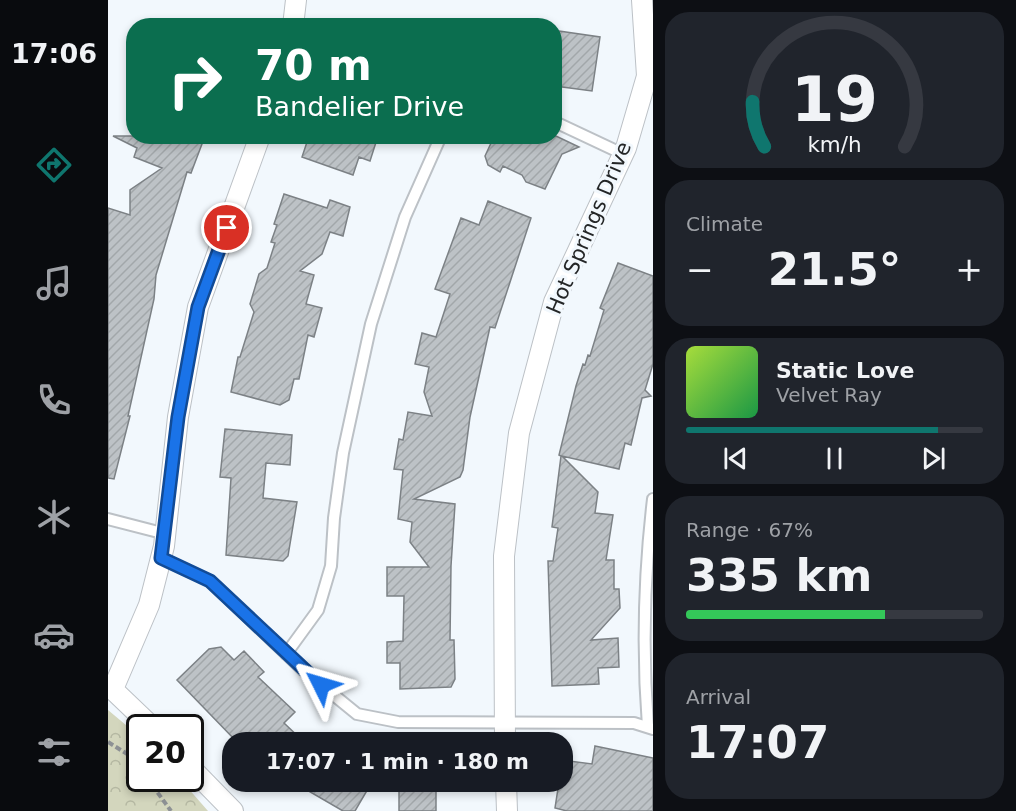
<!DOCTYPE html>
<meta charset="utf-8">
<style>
:root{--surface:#171b24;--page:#20242c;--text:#f1f3f6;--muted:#9ea1a6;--line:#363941;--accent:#0f766e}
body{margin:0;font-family:"DejaVu Sans",sans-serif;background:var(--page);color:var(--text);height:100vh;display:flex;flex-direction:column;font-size:22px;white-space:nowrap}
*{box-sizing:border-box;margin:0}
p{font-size:20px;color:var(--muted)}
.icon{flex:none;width:33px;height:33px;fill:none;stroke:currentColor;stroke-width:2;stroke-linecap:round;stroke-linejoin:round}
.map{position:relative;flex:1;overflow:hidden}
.side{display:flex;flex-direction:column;gap:12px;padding:12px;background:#0d0f14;width:363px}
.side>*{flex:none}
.top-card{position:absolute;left:18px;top:18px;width:436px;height:126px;border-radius:24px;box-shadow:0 3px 9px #0003;background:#0b6e4f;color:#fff;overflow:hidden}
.speed{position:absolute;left:18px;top:714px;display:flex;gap:12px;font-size:30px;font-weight:700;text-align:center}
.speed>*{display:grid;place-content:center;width:78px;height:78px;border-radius:50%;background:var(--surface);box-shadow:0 3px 9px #0003;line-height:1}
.speed .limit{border:3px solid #111;border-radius:9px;background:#fff;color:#111}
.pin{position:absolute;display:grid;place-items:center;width:51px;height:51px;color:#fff;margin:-26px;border:3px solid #fff;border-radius:50%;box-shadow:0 2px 6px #0007}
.me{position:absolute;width:66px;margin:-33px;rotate:310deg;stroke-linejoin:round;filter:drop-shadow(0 0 4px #0008)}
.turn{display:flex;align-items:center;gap:21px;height:126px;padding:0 30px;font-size:27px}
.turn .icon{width:78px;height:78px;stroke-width:2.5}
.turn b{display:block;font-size:42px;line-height:51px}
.big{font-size:45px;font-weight:600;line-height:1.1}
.side .card{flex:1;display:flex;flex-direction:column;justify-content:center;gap:9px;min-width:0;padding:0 21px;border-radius:24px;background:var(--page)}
.side .dial{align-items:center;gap:0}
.dial svg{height:156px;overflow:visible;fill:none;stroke:var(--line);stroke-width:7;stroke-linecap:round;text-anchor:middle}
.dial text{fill:var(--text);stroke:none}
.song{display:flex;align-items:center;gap:18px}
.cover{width:72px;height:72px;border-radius:9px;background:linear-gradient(135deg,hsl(80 70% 55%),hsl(140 70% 35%))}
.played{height:6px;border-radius:3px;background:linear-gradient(90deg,var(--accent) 85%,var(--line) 85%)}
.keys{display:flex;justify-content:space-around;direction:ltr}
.heat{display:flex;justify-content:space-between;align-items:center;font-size:33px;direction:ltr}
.charge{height:9px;border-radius:4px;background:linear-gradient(90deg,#34c759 67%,var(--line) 0)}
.trip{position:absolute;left:114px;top:732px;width:351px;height:60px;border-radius:24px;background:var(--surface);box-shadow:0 3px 9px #0003;font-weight:600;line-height:60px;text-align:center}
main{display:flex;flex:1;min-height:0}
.dock{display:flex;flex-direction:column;width:108px;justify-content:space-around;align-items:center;background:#090b0e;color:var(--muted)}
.dock .icon{width:42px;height:42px}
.dock .on{color:var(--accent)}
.dock b{font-size:27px;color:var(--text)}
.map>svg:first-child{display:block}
</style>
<main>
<nav class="dock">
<b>17:06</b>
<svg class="icon on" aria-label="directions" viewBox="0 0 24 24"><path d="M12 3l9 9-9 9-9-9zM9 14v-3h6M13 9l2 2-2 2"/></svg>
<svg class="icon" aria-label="music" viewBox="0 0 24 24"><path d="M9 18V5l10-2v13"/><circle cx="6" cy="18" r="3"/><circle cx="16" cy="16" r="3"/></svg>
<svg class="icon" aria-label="phone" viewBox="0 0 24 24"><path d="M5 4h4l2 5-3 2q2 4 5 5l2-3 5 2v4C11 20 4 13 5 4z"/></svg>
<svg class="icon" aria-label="climate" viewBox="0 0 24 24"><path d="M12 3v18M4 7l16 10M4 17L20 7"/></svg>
<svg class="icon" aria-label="car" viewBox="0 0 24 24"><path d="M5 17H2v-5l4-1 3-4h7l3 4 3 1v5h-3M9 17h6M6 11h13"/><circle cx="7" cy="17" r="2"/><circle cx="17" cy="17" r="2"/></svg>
<svg class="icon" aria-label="filters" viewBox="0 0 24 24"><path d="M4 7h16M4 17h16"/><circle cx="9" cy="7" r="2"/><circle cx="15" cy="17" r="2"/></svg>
</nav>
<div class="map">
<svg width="545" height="811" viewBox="0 0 545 811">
<defs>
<pattern id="park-crowns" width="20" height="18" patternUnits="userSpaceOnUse" patternTransform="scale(1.5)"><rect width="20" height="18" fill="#d3d6bd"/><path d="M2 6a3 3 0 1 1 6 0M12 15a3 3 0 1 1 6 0" fill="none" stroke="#b5b8a2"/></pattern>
<pattern id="building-hatch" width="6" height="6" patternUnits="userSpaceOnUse" patternTransform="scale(1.5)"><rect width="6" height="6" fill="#bdc2c6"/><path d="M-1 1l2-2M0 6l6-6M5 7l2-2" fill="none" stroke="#a2a7aa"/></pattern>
</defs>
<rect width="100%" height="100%" fill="#f2f8fd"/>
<path fill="url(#park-crowns)" d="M 0,710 L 31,736 L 32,778 L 72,779 L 100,811 L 0,811 Z"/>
<path fill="url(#building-hatch)" stroke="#7c8185" stroke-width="1.5" d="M 451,31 L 492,37 L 484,91 L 447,86 L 447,54 Z
M 5,136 L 97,136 L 83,173 L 79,172 L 48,275 L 46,299 L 20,416 L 22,416 L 6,479 L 0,478 L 0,208 L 22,215 L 22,190 L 54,168 L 26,157 L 29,148 Z
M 201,136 L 270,136 L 262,161 L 251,157 L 245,175 L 194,157 Z
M 392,136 L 448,136 L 471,147 L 454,154 L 437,189 L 418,182 L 414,175 L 395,166 L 392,172 L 380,165 L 377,156 L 384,141 L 388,143 Z
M 176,194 L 219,208 L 222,200 L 242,207 L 235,236 L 222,232 L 214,254 L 192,271 L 206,275 L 198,304 L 214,308 L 206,337 L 200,335 L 191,379 L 186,379 L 181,400 L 172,405 L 123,392 L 130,357 L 132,357 L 146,312 L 142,304 L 151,274 L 159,268 L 167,243 L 163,242 L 169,225 L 166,224 Z
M 380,201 L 423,218 L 387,328 L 382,327 L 362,417 L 355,470 L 352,477 L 306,499 L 347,504 L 343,566 L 342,640 L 346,640 L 347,679 L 343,687 L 292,689 L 292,663 L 279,663 L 279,642 L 295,641 L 296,596 L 279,596 L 279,567 L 321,567 L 302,542 L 304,522 L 290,519 L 295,470 L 286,469 L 291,439 L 295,440 L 300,412 L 324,416 L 316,392 L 321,367 L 307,364 L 314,333 L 328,337 L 342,294 L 327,289 L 353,218 L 371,225 Z
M 510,263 L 545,276 L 545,364 L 537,390 L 543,396 L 534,398 L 523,445 L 517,443 L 511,469 L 454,456 L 490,492 L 487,513 L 505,515 L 498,560 L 506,560 L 506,589 L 511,589 L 512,608 L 483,640 L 510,638 L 511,667 L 490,668 L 491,684 L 444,686 L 440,561 L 445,561 L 450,528 L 444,527 L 453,456 L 451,455 L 468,386 L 475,364 L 477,365 L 480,355 L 482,356 L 496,310 L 492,308 Z
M 117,429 L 184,435 L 182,465 L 158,463 L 155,498 L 189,502 L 180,556 L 175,561 L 118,555 L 123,478 L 112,477 Z
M 113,647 L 126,660 L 136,651 L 156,672 L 150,677 L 187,712 L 176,723 L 196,742 L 129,742 L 69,680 L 101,649 Z
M 487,746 L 545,758 L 545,811 L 459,811 L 447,808 L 451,782 L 454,782 L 454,760 L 484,764 Z
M 185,782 L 264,782 L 247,811 L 235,811 Z
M 291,782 L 328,782 L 328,811 L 291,811 Z"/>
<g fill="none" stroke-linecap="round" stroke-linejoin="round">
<defs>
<path id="service" d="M 447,122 L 515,154
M 0,519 L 58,534
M 53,558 L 102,581 L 195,670 L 249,714 L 290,722 L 526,723 L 545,729
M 178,654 L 210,610 L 223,566 L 226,518 L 235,453 L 263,324 L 297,217 L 333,136
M 540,727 C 534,650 536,575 545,499"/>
<path id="minor" d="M 185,26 L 188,0
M 0,685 L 45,728
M 5,689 L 41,605 L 56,546 L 70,417 L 90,307 L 152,136
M 397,742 L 396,556 L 411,433 L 446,302 L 518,148 L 539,76 L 534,0
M 82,767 L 125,811
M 398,782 L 399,811"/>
</defs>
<use href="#service" stroke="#bcc1c6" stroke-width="14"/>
<use href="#minor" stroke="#bcc1c6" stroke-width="22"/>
<path stroke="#8d9194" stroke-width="4" stroke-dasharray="6 3" stroke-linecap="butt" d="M 0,742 L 24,757 L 32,768
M 39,778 L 63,811"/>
<use href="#service" stroke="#fff" stroke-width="10"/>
<use href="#minor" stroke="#fff" stroke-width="20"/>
</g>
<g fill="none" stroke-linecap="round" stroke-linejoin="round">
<defs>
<path id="route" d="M 119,228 L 90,307 L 70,417 L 53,558 L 102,581 L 213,685"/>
</defs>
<use href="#route" stroke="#114b97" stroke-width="15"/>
<use href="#route" stroke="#1a73e8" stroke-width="10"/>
</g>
<g text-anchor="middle" stroke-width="6" stroke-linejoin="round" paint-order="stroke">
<g font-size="21" fill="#242627" stroke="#f2f8fd">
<text transform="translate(481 228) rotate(-67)" y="7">Hot Springs Drive</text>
</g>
</g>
</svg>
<div class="speed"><div class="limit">20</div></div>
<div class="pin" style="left:119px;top:228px;background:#d93025"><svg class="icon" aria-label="arrive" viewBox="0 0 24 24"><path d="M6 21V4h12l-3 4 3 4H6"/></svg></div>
<svg class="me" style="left:213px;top:685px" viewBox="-20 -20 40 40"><path d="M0-17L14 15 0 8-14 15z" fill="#1a73e8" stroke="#fff" stroke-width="4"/></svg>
<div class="trip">17:07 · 1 min · 180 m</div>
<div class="top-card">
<div class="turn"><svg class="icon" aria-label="right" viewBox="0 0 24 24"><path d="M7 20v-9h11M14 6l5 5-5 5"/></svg><div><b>70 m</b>Bandelier Drive</div></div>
</div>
</div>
<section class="side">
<div class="card dial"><svg viewBox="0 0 100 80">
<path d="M14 69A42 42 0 1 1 86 69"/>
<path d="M14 69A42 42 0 0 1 8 46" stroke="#0f766e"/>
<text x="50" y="56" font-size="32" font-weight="700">19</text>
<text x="50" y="72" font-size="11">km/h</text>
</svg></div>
<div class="card"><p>Climate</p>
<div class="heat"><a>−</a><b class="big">21.5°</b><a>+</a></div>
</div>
<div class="card">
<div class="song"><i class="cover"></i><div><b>Static Love</b><p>Velvet Ray</p></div></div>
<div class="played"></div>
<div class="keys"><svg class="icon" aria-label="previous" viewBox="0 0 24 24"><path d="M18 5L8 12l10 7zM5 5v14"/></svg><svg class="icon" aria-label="pause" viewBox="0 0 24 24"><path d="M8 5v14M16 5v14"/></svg><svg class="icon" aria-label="next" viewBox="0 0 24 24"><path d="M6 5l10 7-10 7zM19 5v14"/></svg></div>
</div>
<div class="card"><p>Range · 67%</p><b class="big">335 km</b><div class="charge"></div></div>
<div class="card"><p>Arrival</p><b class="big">17:07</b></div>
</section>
</main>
